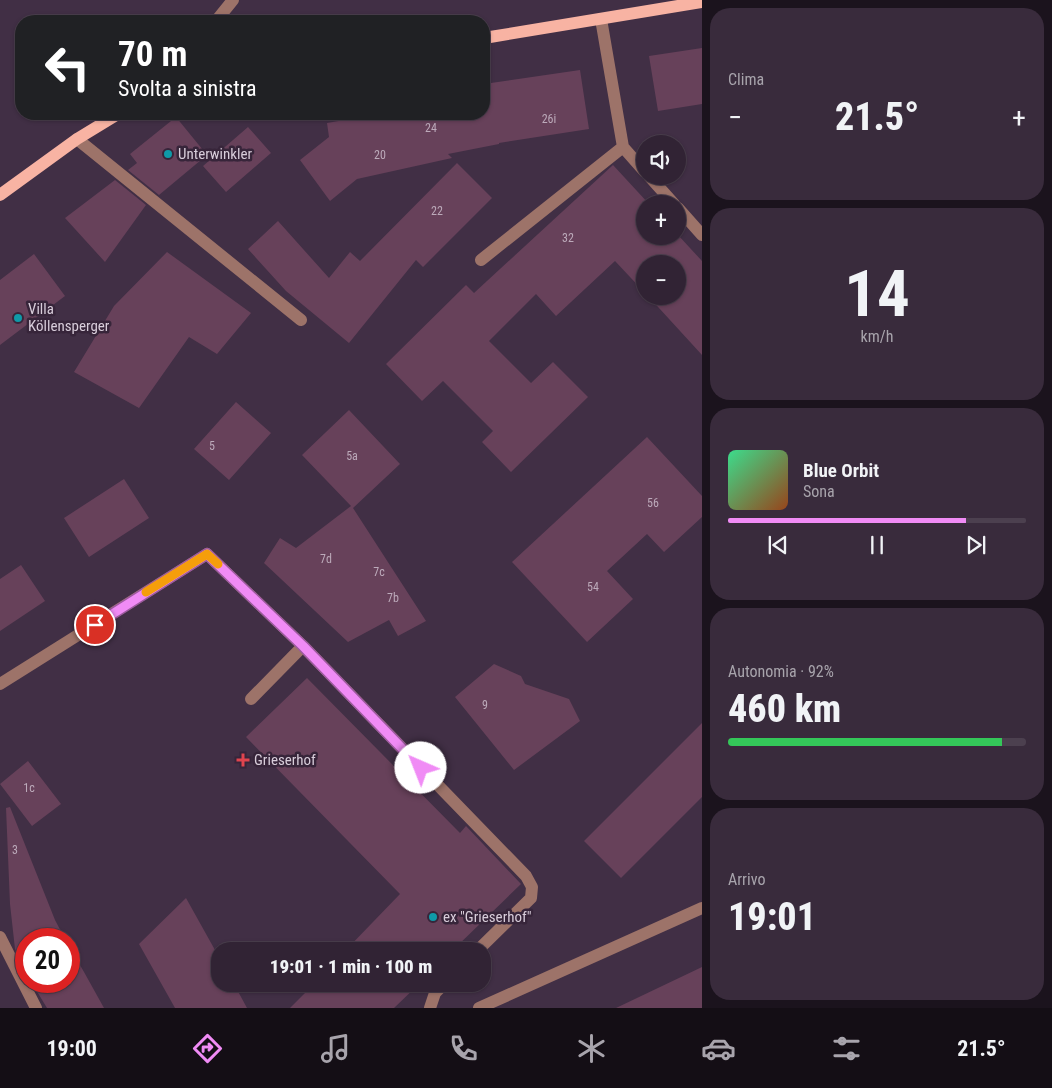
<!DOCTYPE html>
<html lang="it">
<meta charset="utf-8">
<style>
:root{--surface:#312334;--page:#392b3c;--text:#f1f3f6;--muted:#a8a4ac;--line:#4c404f;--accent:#f08bf5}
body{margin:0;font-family:"Roboto Condensed",sans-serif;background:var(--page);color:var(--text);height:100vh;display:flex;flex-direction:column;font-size:19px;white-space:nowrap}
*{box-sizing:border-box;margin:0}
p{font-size:16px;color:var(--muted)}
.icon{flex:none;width:28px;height:28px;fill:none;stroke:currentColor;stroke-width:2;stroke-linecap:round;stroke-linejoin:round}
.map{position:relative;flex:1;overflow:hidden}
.side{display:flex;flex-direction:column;gap:8px;padding:8px;background:#1b131d;width:350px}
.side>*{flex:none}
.guide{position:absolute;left:15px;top:15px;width:475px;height:105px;border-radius:20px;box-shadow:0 1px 4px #0004,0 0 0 1px var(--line);background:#202124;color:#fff;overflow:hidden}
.controls{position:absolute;left:636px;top:135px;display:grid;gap:10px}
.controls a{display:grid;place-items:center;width:50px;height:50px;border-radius:50%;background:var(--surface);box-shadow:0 1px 4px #0004,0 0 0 1px var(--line);font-size:25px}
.speed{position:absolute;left:15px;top:928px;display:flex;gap:10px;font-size:25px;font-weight:700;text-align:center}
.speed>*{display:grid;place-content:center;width:65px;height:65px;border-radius:50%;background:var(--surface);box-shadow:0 1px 4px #0004,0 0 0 1px var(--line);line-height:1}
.speed .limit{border:8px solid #d22;background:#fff;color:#111}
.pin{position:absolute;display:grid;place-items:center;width:42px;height:42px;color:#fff;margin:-21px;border:2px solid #fff;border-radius:50%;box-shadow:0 1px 5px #0007}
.me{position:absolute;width:55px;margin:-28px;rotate:316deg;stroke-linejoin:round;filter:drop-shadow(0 0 4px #0008)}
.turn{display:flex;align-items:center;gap:18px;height:105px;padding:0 20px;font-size:22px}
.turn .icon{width:65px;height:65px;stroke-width:2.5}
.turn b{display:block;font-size:35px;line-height:42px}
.big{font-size:38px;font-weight:800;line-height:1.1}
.side .widget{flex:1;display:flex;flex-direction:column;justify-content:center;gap:8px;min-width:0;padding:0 18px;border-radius:20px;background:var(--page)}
.side .dial{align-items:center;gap:0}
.dial b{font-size:65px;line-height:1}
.song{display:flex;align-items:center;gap:15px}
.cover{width:60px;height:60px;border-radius:8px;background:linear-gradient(135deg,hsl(150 70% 55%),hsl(20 70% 35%))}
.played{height:5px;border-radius:2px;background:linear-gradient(90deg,var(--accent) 80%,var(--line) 80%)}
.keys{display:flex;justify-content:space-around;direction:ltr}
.heat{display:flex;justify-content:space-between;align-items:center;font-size:28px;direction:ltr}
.charge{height:8px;border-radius:4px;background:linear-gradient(90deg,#34c759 92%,var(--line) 0)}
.trip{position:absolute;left:211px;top:942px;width:280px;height:50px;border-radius:20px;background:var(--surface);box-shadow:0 1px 4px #0004,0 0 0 1px var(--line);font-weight:800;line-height:50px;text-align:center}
.dock{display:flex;height:80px;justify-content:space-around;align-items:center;background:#140e15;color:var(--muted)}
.dock .icon{width:35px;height:35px}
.dock .selected{color:var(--accent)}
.dock b{font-size:22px;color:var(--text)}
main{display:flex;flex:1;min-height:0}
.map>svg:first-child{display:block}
</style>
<main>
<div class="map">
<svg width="702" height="1008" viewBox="0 0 702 1008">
<rect width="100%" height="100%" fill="#412f45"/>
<path fill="#67415a" d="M 702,48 L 702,104 L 658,111 L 649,56 Z
M 580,70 L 589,129 L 499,143 L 499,144 L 448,154 L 452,158 L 357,179 L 330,201 L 300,160 L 329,137 L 327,123 L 379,114 L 484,114 L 484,84 Z
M 176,117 L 207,155 L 159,195 L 128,170 L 137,163 L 130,154 Z
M 248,127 L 271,153 L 226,192 L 203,166 Z
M 457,163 L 492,198 L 423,267 L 416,260 L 349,343 L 286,291 L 248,249 L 278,221 L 329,278 L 350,252 L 360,261 Z
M 613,165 L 649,204 L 645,204 L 645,236 L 678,236 L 678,235 L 702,261 L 702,355 L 648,296 L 678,296 L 678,264 L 645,264 L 645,293 L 615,261 L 556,316 L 536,294 L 489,341 L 531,383 L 553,362 L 588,397 L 511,472 L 482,442 L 493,431 L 443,381 L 422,401 L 386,364 L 466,285 L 474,293 Z
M 115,180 L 146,205 L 105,262 L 65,218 Z
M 167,252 L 251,313 L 217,354 L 189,337 L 139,408 L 74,372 L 114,306 Z
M 34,254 L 65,296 L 0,345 L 0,280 Z
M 236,402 L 271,433 L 229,480 L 194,449 Z
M 349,410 L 400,464 L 353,508 L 426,621 L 398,636 L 389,620 L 348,642 L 264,563 L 280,538 L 296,548 L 351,506 L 302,455 Z
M 647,437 L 702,496 L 702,517 L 664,552 L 647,534 L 607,571 L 633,599 L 587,642 L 512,562 Z
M 124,479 L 149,518 L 89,557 L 64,518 Z
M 21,565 L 45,601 L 0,631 L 0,579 Z
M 494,664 L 521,676 L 525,684 L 569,699 L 580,721 L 514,770 L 455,697 Z
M 307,678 L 460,833 L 466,826 L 521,884 L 452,951 L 345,951 L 400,894 L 246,737 Z
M 702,723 L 702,797 L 621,878 L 584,841 Z
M 28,761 L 61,804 L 32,826 L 0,784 Z
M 10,807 L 55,920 L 65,939 L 26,939 L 26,971 L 15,949 L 10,904 L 6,808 Z
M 186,898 L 220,959 L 220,984 L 234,984 L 247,1008 L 175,1008 L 139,944 Z
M 69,946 L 84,972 L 104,1008 L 47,1008 L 33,985 L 32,981 L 69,981 Z
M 702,967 L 702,1008 L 616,1008 Z
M 314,984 L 419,984 L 394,1008 L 290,1008 Z"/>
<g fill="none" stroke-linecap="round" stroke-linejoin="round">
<path stroke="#9d7369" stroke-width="12" d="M 601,19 L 623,147 L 645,172
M 216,21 L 233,0
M 77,139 L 301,320
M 649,176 L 674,204
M 678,208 L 702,235
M 481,260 L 623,147
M 0,684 L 207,554 L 303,646 L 526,876 L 532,887 L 531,898 L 477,951
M 251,699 L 303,646
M 0,937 L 36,1008
M 430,1008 L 435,993 L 444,984
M 479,1008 L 702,908"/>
<path stroke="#f8b3a3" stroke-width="12" d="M 484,38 L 702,2
M 0,195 L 77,139 L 118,114"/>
</g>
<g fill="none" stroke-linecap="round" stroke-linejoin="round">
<defs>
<path id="route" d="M 95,625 L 207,554 L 303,646 L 421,768"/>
</defs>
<use href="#route" stroke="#9c5a9f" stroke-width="12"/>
<use href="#route" stroke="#f08bf5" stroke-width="9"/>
<path stroke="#f59e0b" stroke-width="9" d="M 146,592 L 207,554 L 218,564"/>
</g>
<g fill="#0f9aa8" stroke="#37253a" stroke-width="2">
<circle cx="168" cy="154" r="5"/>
<circle cx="18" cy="318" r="5"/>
<circle cx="433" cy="917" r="5"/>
</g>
<path fill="#e0444e" stroke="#37253a" stroke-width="2" d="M240.5 752.5h5v5h5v5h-5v5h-5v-5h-5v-5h5z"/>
<g text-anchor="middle" stroke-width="5" stroke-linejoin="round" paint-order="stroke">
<g font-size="12" fill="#bcaaba">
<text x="549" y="123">26i</text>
<text x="431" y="132">24</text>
<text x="380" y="159">20</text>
<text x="437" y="215">22</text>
<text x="568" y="242">32</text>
<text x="212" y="450">5</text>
<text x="352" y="460">5a</text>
<text x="653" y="507">56</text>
<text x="326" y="563">7d</text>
<text x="379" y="576">7c</text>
<text x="593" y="591">54</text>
<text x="393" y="602">7b</text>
<text x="485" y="709">9</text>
<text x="29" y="792">1c</text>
<text x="15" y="854">3</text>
</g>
<g font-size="15" fill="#d8cdda" stroke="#37253a" text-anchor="start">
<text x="178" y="159">Unterwinkler</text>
<text x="28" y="314">Villa<tspan x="28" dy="17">Köllensperger</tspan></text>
<text x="254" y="765">Grieserhof</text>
<text x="443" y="922">ex "Grieserhof"</text>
</g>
</g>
</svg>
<div class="controls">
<a><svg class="icon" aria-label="sound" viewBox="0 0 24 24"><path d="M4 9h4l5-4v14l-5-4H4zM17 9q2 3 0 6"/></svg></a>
<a>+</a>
<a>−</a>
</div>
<div class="speed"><div class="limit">20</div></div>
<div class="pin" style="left:95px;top:625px;background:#d93025"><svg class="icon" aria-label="arrive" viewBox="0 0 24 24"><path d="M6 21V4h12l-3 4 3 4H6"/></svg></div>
<svg class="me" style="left:421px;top:768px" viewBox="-20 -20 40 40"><circle r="19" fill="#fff"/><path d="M0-13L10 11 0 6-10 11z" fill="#f08bf5"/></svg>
<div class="trip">19:01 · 1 min · 100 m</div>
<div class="guide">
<div class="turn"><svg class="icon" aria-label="left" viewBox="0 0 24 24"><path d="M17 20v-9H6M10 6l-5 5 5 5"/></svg><div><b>70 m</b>Svolta a sinistra</div></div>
</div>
</div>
<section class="side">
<div class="widget"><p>Clima</p>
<div class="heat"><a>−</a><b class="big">21.5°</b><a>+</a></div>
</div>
<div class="widget dial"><b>14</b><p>km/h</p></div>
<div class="widget">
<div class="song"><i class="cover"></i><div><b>Blue Orbit</b><p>Sona</p></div></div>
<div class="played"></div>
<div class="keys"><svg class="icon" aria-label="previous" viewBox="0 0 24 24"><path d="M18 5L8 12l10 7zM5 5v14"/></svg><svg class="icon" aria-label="pause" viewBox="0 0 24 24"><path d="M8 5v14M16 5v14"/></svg><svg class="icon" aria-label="next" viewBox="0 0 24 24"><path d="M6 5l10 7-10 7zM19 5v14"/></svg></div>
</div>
<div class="widget"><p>Autonomia · 92%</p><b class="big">460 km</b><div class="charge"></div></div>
<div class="widget"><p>Arrivo</p><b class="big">19:01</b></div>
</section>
</main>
<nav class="dock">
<b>19:00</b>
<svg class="icon selected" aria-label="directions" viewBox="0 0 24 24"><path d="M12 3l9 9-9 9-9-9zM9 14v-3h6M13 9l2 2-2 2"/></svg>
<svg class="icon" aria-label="music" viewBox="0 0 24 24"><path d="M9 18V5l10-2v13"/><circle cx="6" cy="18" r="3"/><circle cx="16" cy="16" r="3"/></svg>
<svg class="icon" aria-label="phone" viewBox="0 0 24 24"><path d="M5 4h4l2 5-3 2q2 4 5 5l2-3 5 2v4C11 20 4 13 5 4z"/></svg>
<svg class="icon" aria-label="climate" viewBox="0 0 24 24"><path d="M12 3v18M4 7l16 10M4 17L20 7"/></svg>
<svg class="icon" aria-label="car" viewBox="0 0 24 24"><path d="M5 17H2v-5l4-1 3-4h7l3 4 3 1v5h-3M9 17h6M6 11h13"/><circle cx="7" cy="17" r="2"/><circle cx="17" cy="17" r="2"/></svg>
<svg class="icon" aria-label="filters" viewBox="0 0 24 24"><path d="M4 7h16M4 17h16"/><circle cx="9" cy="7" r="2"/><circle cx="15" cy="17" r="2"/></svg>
<b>21.5°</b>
</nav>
